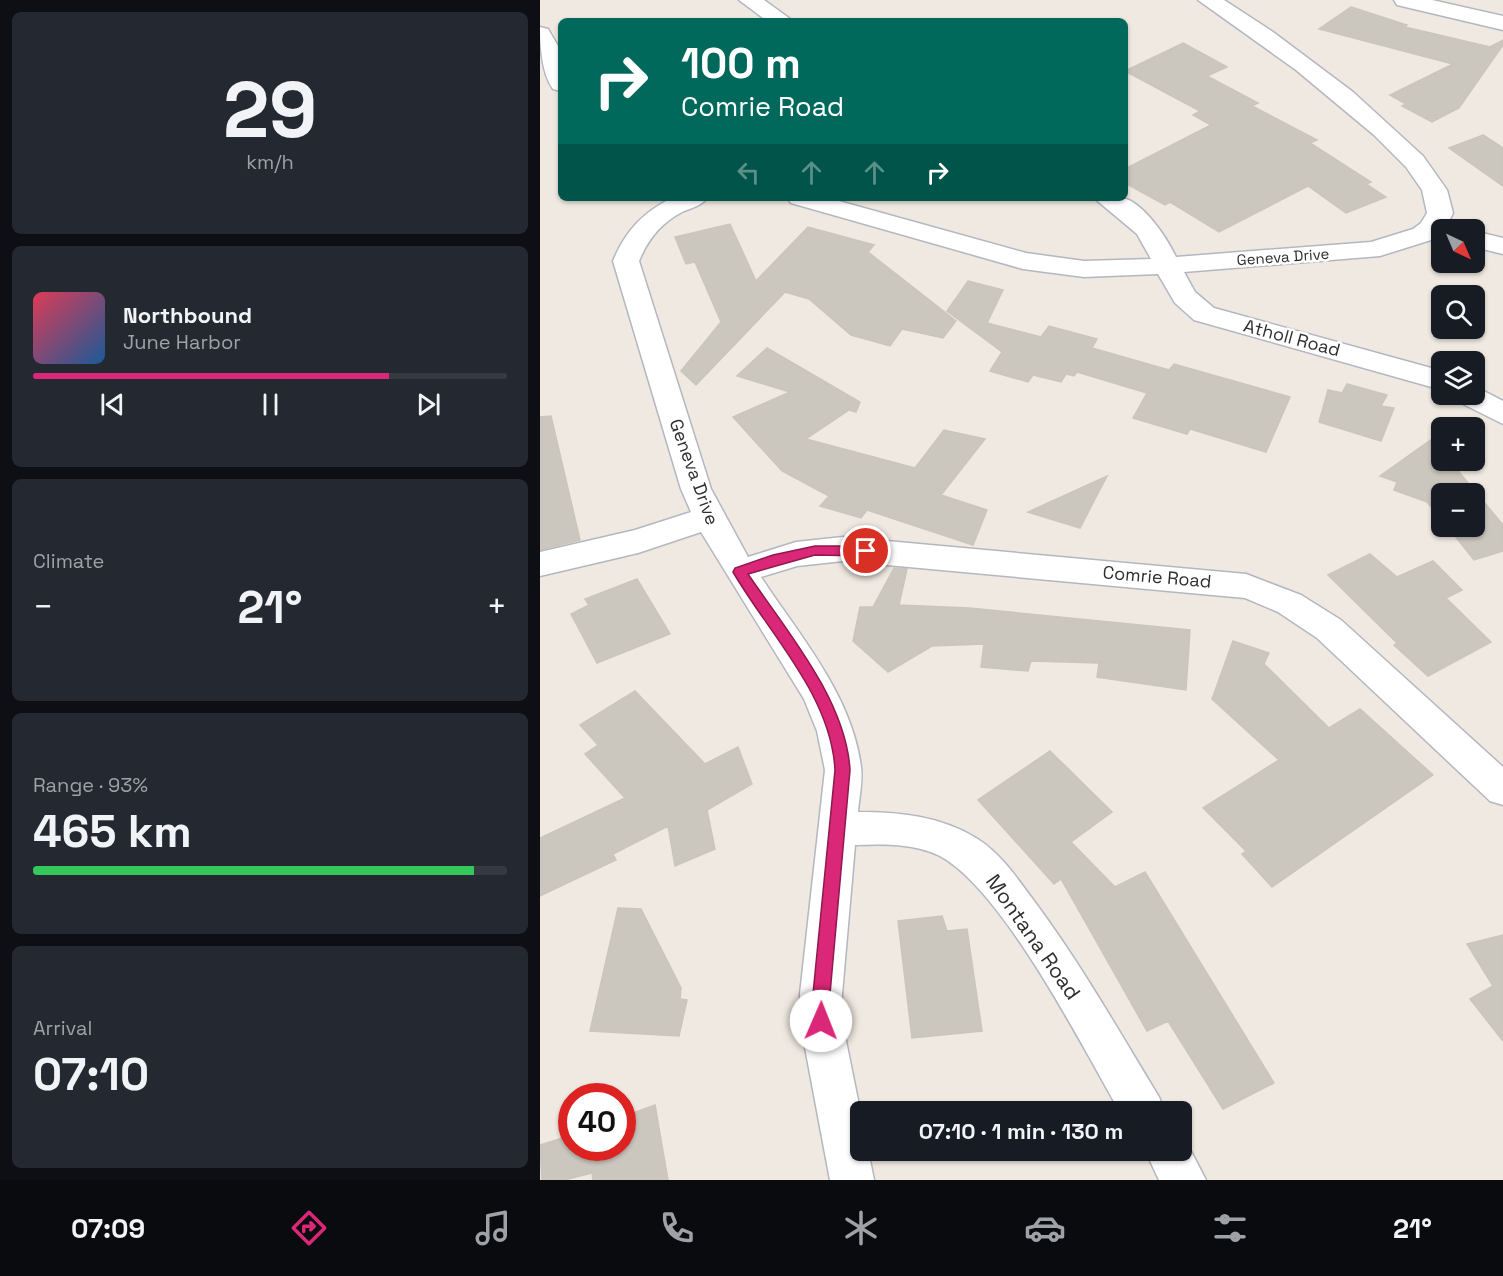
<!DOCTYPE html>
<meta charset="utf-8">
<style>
:root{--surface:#171b24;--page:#242831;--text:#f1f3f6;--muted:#9ea1a6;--line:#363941;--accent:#db2777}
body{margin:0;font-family:"Space Grotesk",sans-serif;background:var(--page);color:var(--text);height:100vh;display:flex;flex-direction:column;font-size:22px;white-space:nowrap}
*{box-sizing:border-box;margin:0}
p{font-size:20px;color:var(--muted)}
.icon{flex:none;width:33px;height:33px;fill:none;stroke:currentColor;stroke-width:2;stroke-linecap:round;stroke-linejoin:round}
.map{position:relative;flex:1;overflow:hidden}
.panel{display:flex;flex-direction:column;gap:12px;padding:12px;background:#0d0f14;width:540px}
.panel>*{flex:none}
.banner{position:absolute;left:18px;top:18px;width:570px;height:183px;border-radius:9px;box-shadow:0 2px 4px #0004;background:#00695c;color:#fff;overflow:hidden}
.needle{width:39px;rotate:136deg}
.fabs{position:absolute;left:891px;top:219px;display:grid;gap:12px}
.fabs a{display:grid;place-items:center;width:54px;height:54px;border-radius:9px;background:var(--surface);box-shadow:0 2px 4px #0004;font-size:30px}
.speed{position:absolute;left:18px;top:1083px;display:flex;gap:12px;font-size:30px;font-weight:700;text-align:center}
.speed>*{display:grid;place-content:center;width:78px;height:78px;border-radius:50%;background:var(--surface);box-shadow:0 2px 4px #0004;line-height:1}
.speed .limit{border:9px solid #d22;background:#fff;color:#111}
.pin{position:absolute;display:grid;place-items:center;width:51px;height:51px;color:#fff;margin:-26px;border:3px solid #fff;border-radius:50%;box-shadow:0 2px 6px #0007}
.me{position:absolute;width:66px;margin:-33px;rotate:1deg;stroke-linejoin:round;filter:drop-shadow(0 0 4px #0008)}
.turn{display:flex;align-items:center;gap:21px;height:126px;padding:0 24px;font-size:27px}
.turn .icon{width:78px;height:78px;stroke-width:2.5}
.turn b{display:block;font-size:42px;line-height:51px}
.lanes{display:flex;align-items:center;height:57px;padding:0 24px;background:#0003;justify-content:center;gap:30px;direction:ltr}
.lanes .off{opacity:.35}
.big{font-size:45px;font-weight:700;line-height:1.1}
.panel .widget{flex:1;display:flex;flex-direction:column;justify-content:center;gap:9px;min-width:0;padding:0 21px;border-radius:9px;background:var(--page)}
.panel .dial{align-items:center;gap:0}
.dial b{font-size:78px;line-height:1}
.song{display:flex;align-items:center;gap:18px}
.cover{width:72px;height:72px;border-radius:9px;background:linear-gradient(135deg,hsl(350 70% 55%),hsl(210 70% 35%))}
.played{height:6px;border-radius:3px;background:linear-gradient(90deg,var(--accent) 75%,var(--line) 75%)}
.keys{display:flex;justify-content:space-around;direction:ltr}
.heat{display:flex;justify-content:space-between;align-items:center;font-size:33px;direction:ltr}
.charge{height:9px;border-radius:4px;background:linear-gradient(90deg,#34c759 93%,var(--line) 0)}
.trip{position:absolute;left:310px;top:1101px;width:342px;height:60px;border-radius:9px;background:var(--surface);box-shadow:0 2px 4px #0004;font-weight:700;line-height:60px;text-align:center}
.tabs{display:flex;height:96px;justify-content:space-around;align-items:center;background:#090b0e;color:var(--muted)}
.tabs .icon{width:42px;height:42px}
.tabs .active{color:var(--accent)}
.tabs b{font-size:27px;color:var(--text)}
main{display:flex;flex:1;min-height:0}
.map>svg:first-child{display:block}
</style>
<main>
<section class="panel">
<div class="widget dial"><b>29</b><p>km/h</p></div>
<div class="widget">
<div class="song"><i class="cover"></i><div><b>Northbound</b><p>June Harbor</p></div></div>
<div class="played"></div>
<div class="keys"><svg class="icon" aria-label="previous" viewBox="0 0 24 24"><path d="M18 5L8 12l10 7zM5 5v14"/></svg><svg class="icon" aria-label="pause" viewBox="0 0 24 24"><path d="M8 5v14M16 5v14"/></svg><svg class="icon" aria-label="next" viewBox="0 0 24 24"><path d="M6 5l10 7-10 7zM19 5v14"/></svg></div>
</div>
<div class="widget"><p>Climate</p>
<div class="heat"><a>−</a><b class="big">21°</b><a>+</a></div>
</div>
<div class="widget"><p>Range · 93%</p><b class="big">465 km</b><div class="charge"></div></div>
<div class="widget"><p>Arrival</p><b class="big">07:10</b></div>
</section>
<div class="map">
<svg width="963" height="1180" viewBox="0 0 963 1180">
<rect width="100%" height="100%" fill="#efe9e1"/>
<path fill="#cbc7bf" stroke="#cbc5ba" stroke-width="1.5" d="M 811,7 L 867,25 L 865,27 L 950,47 L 963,40 L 963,45 L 919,108 L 892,122 L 862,106 L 866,104 L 850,95 L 913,64 L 779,29 Z
M 643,43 L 687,67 L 667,76 L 718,103 L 712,106 L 777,140 L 770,143 L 831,182 L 826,184 L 846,197 L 806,213 L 768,186 L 679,232 L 630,202 L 625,205 L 585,183 L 585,169 L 671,125 L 653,115 L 660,111 L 585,71 Z
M 943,135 L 963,148 L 963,186 L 909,148 Z
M 190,224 L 216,281 L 268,227 L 334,245 L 328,252 L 416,321 L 403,338 L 362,329 L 350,346 L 311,335 L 269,299 L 245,292 L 156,385 L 141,371 L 181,322 L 155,262 L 146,264 L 135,237 Z
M 428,281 L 463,290 L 447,323 L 501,337 L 509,326 L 557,339 L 552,348 L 629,370 L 634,364 L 750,397 L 726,452 L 650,429 L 647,434 L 593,418 L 607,393 L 537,372 L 534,376 L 526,374 L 521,382 L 493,375 L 488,382 L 450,371 L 462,352 L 407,311 Z
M 227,348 L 320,402 L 316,412 L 309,410 L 266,439 L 375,468 L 404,430 L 445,439 L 401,495 L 447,510 L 433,545 L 327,510 L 321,518 L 280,506 L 289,496 L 242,471 L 193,417 L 250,392 L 197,376 Z
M 807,384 L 847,395 L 841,406 L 854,408 L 841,441 L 779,422 L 788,390 L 802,393 Z
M 11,416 L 40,540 L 0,550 L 0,417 Z
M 902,432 L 902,460 L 909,460 L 963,525 L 963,551 L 934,560 L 907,526 L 934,526 L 934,494 L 902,494 L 902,520 L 887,502 L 854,490 L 857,482 L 840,476 Z
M 567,476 L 540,528 L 488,512 Z
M 830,554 L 857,577 L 893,561 L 922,590 L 906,598 L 951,642 L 888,676 L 854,645 L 857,643 L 788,575 Z
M 354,568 L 367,569 L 359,605 L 429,608 L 650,630 L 646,690 L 557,677 L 559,663 L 491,661 L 488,671 L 441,667 L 444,644 L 392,646 L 348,672 L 313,641 L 320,607 L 333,607 Z
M 97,579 L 130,634 L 57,663 L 31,614 L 49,605 L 45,599 Z
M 693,641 L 729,653 L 724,664 L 789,728 L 820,709 L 893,775 L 732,887 L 702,854 L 706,851 L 663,808 L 739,760 L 672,699 Z
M 95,691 L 165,764 L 198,747 L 212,784 L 167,810 L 175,849 L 135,866 L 128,826 L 73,854 L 76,860 L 0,896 L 0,838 L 85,798 L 45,754 L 58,745 L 40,725 Z
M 510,751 L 572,812 L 531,842 L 575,887 L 605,872 L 734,1083 L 683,1109 L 628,1021 L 607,1031 L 521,879 L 514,884 L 438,800 Z
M 78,908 L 101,909 L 141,988 L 140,999 L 147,1000 L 139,1036 L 50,1031 Z
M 402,916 L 407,931 L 427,929 L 442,1031 L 372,1038 L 358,921 Z
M 963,935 L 963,1041 L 930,999 L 953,986 L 927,944 Z
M 115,1105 L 128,1180 L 53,1180 L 52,1173 L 24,1180 L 2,1180 L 0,1145 L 32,1135 L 32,1148 L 82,1148 L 82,1117 Z"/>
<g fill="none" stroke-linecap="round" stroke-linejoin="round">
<defs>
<path id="minor" d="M 199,0 L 224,0 L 253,21 L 227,21 Z
M 658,0 L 684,0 L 733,32 L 813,92 L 883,156 L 907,190 L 913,213 L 906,227 L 891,240 L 840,256 L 644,272 L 655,292 L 674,308 L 902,371 L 902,390 L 654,320 L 635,303 L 618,274 L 544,277 L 483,269 L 251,203 L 247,198 L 288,198 L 486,253 L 544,261 L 611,259 L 597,234 L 554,198 C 563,198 575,196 583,198 C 604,203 627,238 636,257 L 831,242 L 873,229 L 881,223 L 887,213 L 882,190 L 866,167 L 834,135 L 756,70 Z
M 854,0 L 892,0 L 963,16 L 963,30 L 857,5 Z
M 0,27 L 8,29 L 21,51 L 21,91 L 13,89 C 2,74 0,46 0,27 Z
M 132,198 L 167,198 C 161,206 151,208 142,212 C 121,223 108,239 99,261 L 171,489 L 208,557 L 256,542 L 303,537 L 706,574 L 761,595 L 801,620 L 963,767 L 963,805 L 950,801 L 777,638 L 738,612 L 705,598 L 303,561 L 257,566 L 221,577 C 259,635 312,695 321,767 C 323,781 319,798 318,812 C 359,812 400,816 436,838 C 462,854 479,881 497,905 C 542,966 580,1033 619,1097 L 625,1112 L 580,1112 C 542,1046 463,890 400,856 C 374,843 343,844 315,845 L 302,994 L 302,1021 L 321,1115 L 321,1150 L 328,1150 L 334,1180 L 290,1180 L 260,1021 L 260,994 L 285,770 L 277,731 L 264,699 L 161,532 L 98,553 L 0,576 L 0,552 L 95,530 L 151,512 L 141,489 L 73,261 C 85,232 103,212 132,198 Z
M 934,231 L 963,238 L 963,254 L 934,247 Z
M 934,386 L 963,401 L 963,424 L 917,401 L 913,394 L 934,394 Z
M 642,1134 L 666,1180 L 619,1180 L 605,1150 L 642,1150 Z"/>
</defs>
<use href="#minor" stroke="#b4b7c1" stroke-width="3"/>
<use href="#minor" fill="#fff" fill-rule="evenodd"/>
</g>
<path fill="#db2777" stroke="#8e194d" stroke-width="1.5" d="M 275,546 L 326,546 L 333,551 L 326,556 L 275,555 L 208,574 C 246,630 306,700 310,770 L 290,994 L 287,1026 L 281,1029 L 275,1026 L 273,994 L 295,770 C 291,695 229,634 193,572 L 195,568 L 233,555 Z"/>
<g text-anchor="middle" stroke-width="5" stroke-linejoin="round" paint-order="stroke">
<g font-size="15" fill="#2e2e2e" stroke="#fff">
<text transform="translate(743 257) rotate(-4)" y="5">Geneva Drive</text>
</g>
<g font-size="18" fill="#2e2e2e" stroke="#fff">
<text transform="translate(752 338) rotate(15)" y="6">Atholl Road</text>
<text transform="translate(154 472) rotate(70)" y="6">Geneva Drive</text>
<text transform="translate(617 577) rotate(5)" y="6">Comrie Road</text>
</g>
<g font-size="21" fill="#2e2e2e" stroke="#fff">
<text transform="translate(493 937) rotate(55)" y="7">Montana Road</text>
</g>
</g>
</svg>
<div class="fabs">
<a><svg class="needle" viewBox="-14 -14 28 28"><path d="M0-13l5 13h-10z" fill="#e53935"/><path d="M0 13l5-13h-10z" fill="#9ea1a6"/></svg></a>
<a><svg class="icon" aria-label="search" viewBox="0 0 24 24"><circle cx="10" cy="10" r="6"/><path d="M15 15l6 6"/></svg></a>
<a><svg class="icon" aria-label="layers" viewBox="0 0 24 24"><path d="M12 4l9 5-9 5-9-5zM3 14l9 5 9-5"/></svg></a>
<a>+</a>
<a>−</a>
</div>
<div class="speed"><div class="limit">40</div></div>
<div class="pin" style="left:326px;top:551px;background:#d93025"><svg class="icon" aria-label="arrive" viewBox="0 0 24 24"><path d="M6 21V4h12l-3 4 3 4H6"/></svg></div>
<svg class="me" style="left:281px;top:1021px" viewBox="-20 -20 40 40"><circle r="19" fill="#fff"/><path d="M0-13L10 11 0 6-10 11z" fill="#db2777"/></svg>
<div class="trip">07:10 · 1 min · 130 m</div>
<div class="banner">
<div class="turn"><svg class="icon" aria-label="right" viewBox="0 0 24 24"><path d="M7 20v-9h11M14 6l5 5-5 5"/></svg><div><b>100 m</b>Comrie Road</div></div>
<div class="lanes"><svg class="icon off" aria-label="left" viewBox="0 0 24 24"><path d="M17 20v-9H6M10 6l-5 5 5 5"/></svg><svg class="icon off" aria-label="ahead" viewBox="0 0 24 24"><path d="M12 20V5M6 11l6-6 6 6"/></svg><svg class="icon off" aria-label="ahead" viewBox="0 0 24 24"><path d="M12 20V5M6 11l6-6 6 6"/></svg><svg class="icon" aria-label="right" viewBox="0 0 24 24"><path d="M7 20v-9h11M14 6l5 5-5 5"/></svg></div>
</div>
</div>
</main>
<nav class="tabs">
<b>07:09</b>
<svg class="icon active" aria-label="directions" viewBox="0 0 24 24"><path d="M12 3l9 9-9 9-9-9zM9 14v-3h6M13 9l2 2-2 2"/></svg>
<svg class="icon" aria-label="music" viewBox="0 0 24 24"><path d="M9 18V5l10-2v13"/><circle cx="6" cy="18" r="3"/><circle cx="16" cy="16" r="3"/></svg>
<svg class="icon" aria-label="phone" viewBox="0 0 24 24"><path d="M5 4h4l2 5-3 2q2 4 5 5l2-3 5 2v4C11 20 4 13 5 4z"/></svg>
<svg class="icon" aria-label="climate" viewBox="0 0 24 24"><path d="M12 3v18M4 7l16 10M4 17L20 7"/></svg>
<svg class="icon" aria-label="car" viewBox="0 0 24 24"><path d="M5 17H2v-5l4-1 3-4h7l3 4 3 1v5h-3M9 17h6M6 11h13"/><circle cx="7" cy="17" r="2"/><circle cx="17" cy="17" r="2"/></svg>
<svg class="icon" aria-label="filters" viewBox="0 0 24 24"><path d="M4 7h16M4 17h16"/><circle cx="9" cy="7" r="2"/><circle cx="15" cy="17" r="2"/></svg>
<b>21°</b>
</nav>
